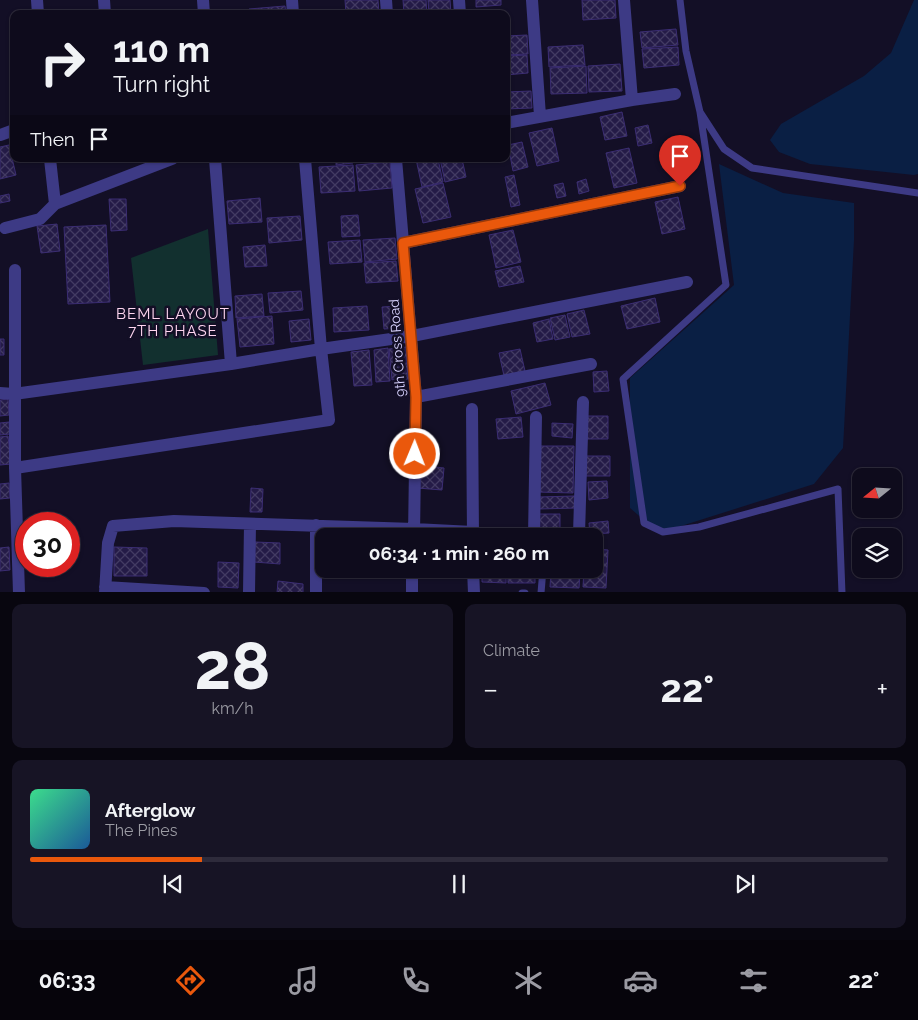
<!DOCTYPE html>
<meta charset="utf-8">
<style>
:root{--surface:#0e0b1c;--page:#171425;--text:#f1f3f6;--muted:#9b9ba3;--line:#2e2b3b;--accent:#ea580c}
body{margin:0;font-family:Raleway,sans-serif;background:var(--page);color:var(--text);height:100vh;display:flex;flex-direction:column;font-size:19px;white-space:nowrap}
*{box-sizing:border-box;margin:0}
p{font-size:16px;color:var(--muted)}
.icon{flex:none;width:28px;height:28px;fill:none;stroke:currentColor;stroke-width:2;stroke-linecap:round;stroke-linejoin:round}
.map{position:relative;height:592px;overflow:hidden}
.details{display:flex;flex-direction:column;gap:12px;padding:12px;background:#08060f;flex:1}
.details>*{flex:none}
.hud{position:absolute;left:10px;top:10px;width:500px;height:152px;border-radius:10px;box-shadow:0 1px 4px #0004,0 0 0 1px var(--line);background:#0e0b1c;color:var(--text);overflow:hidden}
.needle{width:32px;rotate:252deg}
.buttons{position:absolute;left:852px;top:468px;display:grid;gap:10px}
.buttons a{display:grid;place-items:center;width:50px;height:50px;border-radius:10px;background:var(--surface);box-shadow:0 1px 4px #0004,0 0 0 1px var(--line);font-size:25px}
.speed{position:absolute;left:15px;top:512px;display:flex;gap:10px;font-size:25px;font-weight:700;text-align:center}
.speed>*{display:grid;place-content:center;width:65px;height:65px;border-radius:50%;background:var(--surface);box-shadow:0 1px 4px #0004,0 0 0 1px var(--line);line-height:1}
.speed .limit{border:8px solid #d22;background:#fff;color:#111}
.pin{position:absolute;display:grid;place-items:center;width:42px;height:42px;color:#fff;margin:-51px -21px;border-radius:50% 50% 50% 0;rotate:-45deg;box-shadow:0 0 5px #0007}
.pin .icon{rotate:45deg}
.me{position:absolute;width:55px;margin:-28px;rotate:1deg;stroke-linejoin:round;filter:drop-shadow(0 0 4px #0008)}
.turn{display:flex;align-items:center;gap:18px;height:105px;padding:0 20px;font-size:22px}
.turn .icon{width:65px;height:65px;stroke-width:2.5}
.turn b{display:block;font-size:35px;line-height:42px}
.then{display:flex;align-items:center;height:48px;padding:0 20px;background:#0003;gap:10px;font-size:19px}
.big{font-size:38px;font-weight:700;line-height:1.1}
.details .tile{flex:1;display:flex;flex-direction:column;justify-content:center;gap:8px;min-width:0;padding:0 18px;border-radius:10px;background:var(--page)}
.details .dial{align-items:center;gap:0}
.dial b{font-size:65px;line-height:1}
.song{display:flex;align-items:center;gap:15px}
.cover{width:60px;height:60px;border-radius:8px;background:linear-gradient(135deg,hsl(150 70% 55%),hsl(210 70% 35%))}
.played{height:5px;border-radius:2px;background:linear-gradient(90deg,var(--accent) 20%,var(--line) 20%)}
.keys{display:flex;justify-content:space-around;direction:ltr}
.heat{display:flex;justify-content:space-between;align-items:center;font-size:28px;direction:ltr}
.details .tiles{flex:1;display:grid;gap:12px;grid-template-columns:1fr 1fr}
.tile:last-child{grid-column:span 2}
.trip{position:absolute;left:315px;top:528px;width:288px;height:50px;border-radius:10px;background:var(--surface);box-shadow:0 1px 4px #0004,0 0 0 1px var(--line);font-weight:700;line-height:50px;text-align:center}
.tabs{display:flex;height:80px;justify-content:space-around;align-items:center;background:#06040b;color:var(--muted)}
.tabs .icon{width:35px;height:35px}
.tabs .active{color:var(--accent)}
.tabs b{font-size:22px;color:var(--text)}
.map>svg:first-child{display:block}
</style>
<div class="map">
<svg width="918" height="593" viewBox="0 0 918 593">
<defs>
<pattern id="building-cross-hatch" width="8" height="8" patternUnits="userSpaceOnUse" patternTransform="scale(1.25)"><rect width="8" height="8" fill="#241b47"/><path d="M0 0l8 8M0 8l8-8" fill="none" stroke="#433b63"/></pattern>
</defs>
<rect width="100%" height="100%" fill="#130f26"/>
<path fill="#12302f" d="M 208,229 L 218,355 L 143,365 L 131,258 Z"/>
<path fill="#0a1f44" d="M 914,0 L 918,0 L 918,174 L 914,175 L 810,164 L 779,152 L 770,140 L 781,124 L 864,76 L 891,53 Z
M 719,164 L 783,193 L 854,203 L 854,240 L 843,448 L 814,484 L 659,533 L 630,508 L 630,378 L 734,285 Z"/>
<path fill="url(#building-cross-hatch)" stroke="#3b2d73" d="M 345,0 L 378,0 L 379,14 L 346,14 Z
M 403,0 L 426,0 L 427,14 L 404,14 Z
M 428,0 L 450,0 L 451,14 L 429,14 Z
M 476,0 L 501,0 L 501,5 L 476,7 Z
M 582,0 L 615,0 L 616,18 L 583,20 Z
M 285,6 L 286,14 L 249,14 L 249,9 Z
M 676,29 L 678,45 L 642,48 L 640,32 Z
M 527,35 L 528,54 L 506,55 L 506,36 Z
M 583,45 L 585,65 L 549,67 L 548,47 Z
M 678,47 L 679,65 L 644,68 L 642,49 Z
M 527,55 L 528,73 L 506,75 L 506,56 Z
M 620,64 L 622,91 L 589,92 L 588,66 Z
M 586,66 L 587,93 L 551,94 L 550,68 Z
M 531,91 L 532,108 L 506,109 L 506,92 Z
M 622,112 L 627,136 L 605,140 L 600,117 Z
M 648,125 L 652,143 L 638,146 L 635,128 Z
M 552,128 L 559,161 L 537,166 L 529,133 Z
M 522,142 L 528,167 L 513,171 L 508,145 Z
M 9,145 L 16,175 L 0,179 L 0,147 Z
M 629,148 L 637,183 L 614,188 L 606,153 Z
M 336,159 L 353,159 L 353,163 L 336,165 Z
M 416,159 L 438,159 L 443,182 L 422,187 Z
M 440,159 L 462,159 L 466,177 L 445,182 Z
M 390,162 L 392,188 L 359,191 L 356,165 Z
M 353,165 L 355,191 L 321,193 L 319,167 Z
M 514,175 L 520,205 L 511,207 L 505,177 Z
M 586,179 L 589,191 L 579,194 L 577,182 Z
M 443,183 L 451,217 L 423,223 L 415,189 Z
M 563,183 L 566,196 L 557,198 L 554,185 Z
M 9,194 L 10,201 L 0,203 L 0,196 Z
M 678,197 L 685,229 L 662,234 L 655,202 Z
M 260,198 L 262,222 L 229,224 L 227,201 Z
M 109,199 L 126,199 L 127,230 L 111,231 Z
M 358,215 L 360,236 L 342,237 L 341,216 Z
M 300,216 L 302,240 L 269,243 L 267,218 Z
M 57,224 L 60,251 L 41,253 L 37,226 Z
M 106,225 L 110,302 L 68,304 L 64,227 Z
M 513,230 L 521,262 L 496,268 L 489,235 Z
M 395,238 L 397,259 L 365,262 L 363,240 Z
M 360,240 L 362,262 L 330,264 L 328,242 Z
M 265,245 L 267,266 L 245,267 L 243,247 Z
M 396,261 L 398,281 L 366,283 L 364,263 Z
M 520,266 L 524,282 L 499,287 L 495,271 Z
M 301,291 L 303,310 L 270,313 L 268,293 Z
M 262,294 L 264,316 L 236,318 L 235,296 Z
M 655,298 L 660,322 L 627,329 L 621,306 Z
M 367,306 L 369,330 L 334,332 L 333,308 Z
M 398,306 L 400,328 L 384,329 L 382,307 Z
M 584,310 L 590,334 L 572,337 L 567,314 Z
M 565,315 L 570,337 L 555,340 L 550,318 Z
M 272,316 L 274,344 L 240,347 L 237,319 Z
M 309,319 L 311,340 L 291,342 L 289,321 Z
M 549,319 L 553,339 L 537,342 L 533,323 Z
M 0,339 L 4,339 L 4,355 L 0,355 Z
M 406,347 L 408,379 L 392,380 L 389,349 Z
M 388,348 L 390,381 L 376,382 L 374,350 Z
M 520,349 L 525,371 L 504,376 L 499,353 Z
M 369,350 L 372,385 L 354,386 L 351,352 Z
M 607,371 L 609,391 L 594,392 L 593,372 Z
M 545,383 L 551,405 L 516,414 L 511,391 Z
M 8,399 L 9,415 L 0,416 L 0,400 Z
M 584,416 L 608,416 L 608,439 L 584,439 Z
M 521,417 L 523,437 L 498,439 L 496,419 Z
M 9,422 L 10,434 L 0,435 L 0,423 Z
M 552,423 L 573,424 L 572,438 L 552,436 Z
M 8,436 L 11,464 L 0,465 L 0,437 Z
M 537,446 L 574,446 L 573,493 L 537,492 Z
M 585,456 L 610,456 L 610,476 L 585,476 Z
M 420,465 L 444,468 L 442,490 L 417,488 Z
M 607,481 L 608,498 L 589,500 L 588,482 Z
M 9,483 L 10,498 L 0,499 L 0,484 Z
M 251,488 L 263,489 L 262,512 L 250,512 Z
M 575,496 L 576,508 L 539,509 L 538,497 Z
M 537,514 L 560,514 L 560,534 L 537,534 Z
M 608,521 L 609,533 L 590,534 L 589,523 Z
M 255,542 L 280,543 L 280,564 L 254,562 Z
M 9,547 L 10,570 L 0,571 L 0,548 Z
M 114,547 L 147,548 L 147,576 L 114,576 Z
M 594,549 L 608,550 L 606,588 L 583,587 L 584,569 L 594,569 Z
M 218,562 L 239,563 L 238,588 L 218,587 Z
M 482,569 L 506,569 L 506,583 L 482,582 Z
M 508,569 L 535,569 L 535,583 L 508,583 Z
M 551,571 L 580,573 L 579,588 L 550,587 Z
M 278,581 L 303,584 L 303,593 L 277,593 Z"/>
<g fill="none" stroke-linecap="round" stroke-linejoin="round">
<path stroke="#3d3a85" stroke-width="7" d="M 680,0 L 686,51 L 700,112 L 724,149 L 752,168 L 918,193
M 700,112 L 726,285 L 623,379 L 644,523 L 663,532 L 699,527 L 838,489 L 842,593
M 522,593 L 525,593
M 541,593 L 543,569"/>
<path stroke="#3d3a85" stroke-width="12" d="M 37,0 L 38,14
M 104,0 L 105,14
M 203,0 L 204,14
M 292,0 L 293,14
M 386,0 L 387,14
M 459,0 L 460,14
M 532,0 L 540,116
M 632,100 L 675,94
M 506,123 L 632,100 L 624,0
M 0,135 L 14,130
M 50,159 L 55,204 L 172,159
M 215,159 L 231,364
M 396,159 L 416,397 L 414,535
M 5,228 L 40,219 L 55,204
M 403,243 L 680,186
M 15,270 L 15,468 L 19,593
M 0,393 L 14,394 L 231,364 L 321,349 L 412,336 L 687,282
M 416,397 L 591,364
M 472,409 L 473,536
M 15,468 L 329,420 L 321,349 L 305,159
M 534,536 L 536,417
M 577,536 L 579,534 L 583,402
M 473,569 L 474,593
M 105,587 L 204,593
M 105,593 L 108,543 L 113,526 L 174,521 L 414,529 L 473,532 L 504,536
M 249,593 L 250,524
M 316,593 L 316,525
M 412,593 L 412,569"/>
</g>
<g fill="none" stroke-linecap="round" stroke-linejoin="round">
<defs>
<path id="route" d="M 415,454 L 416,397 L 403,243 L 680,186"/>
</defs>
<use href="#route" stroke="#983908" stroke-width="12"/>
<use href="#route" stroke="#ea580c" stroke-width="9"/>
</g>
<g text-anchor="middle" stroke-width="5" stroke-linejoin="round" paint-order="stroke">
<g font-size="14" fill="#d9d4ff" stroke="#130f26">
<text transform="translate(397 348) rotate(-94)" y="5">9th Cross Road</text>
</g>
<g font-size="15" letter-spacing="1" fill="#ffd6f0" stroke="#130f26">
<text x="173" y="319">BEML LAYOUT<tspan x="173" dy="17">7TH PHASE</tspan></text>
</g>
</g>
</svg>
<div class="buttons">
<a><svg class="needle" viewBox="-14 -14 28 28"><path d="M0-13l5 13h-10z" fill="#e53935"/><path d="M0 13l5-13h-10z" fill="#9b9ba3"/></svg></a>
<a><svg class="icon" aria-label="layers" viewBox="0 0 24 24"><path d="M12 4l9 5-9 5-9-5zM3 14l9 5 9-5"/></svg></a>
</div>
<div class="speed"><div class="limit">30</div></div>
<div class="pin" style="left:680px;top:186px;background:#d93025"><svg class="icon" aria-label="arrive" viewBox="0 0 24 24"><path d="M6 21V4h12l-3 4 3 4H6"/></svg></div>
<svg class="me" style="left:415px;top:454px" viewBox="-20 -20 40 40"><circle r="17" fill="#ea580c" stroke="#fff" stroke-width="3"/><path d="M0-11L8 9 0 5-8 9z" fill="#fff"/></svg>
<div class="trip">06:34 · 1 min · 260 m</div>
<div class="hud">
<div class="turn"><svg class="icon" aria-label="right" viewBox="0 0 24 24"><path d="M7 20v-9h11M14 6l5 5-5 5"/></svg><div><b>110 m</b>Turn right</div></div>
<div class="then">Then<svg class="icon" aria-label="arrive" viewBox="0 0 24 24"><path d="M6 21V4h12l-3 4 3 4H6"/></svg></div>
</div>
</div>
<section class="details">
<div class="tiles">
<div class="tile dial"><b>28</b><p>km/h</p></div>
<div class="tile"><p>Climate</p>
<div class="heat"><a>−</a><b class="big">22°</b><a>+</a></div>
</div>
<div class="tile">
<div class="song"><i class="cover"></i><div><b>Afterglow</b><p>The Pines</p></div></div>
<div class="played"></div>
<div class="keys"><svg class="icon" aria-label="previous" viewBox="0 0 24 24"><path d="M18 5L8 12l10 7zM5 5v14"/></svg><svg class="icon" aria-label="pause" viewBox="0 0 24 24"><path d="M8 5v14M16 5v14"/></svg><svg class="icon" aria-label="next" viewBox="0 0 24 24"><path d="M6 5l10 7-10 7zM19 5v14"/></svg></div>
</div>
</div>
</section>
<nav class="tabs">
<b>06:33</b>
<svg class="icon active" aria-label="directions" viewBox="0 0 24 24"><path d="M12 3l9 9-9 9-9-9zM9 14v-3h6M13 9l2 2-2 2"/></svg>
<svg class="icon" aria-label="music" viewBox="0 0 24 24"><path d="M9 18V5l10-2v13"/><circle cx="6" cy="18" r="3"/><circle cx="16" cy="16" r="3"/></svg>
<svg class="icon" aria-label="phone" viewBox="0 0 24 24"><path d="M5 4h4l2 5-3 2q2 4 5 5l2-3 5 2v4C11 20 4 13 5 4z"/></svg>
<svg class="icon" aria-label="climate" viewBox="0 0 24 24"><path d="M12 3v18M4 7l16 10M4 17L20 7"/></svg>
<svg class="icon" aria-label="car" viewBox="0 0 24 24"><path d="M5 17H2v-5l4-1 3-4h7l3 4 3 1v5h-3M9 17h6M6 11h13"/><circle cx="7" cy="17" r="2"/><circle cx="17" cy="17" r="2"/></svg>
<svg class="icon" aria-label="filters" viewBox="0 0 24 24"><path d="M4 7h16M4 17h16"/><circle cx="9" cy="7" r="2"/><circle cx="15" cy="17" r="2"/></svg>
<b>22°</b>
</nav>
